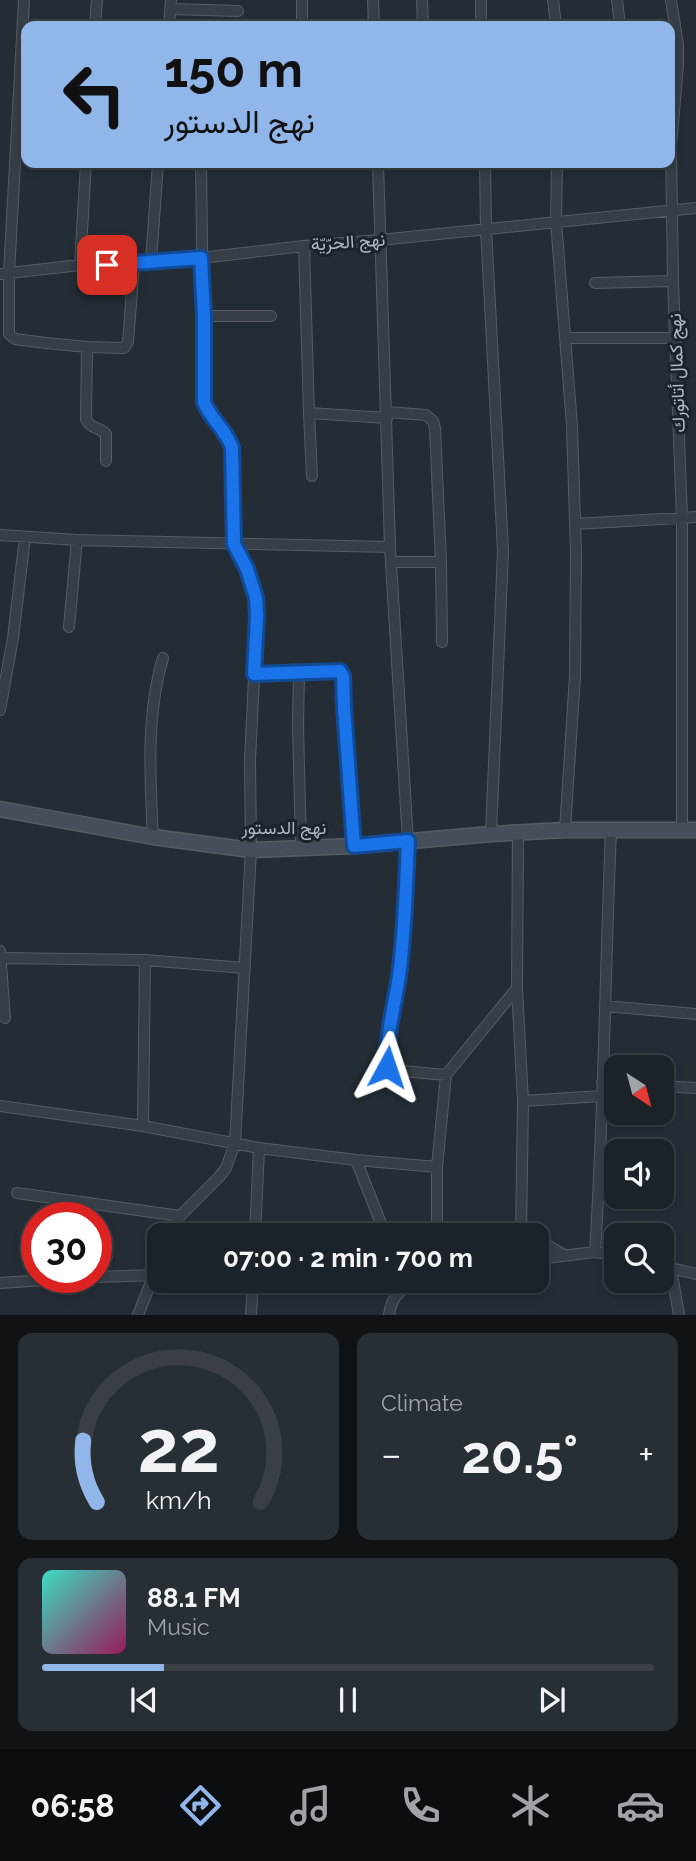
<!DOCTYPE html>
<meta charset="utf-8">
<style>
:root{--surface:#1b2228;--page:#282f34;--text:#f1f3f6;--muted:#a0a4a8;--line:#393f45;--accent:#90b6ea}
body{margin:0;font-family:Raleway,Vazirmatn,sans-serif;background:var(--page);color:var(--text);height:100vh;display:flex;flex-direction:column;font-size:26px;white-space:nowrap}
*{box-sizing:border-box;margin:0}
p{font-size:23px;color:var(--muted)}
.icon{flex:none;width:38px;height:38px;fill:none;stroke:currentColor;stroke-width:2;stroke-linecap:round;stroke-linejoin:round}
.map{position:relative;height:1315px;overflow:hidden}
.details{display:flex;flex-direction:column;gap:18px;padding:18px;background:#0f1316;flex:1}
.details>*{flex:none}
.guide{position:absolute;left:21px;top:21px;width:654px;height:147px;border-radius:14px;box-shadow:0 4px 10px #0003,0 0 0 2px var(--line);background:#90b6ea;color:#111;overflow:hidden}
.needle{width:46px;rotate:144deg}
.fabs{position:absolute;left:604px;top:1055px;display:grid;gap:14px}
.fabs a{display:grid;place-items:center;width:70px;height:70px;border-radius:14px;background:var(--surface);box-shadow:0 4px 10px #0003,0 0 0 2px var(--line);font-size:35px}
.speed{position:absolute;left:21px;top:1202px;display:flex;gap:14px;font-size:35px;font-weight:700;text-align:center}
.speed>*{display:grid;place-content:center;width:91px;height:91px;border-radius:50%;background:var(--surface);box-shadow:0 4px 10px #0003,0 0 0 2px var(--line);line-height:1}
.speed .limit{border:10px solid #d22;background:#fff;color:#111}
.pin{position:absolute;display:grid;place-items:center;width:60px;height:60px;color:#fff;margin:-30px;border-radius:14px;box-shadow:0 4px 10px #0006}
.me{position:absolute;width:77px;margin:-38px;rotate:5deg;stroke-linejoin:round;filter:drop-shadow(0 0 5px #0008)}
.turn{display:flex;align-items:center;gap:24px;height:147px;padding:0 28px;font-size:32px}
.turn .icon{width:91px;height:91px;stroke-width:2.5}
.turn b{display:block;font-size:49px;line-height:60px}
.big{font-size:52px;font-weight:700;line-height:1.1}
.details .tile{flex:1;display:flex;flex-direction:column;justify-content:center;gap:10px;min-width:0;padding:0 24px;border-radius:14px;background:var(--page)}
.details .dial{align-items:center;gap:0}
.dial svg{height:182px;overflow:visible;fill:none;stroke:var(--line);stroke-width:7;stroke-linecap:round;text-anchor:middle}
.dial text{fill:var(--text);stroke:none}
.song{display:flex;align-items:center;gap:21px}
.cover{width:84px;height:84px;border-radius:10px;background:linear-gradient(135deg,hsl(170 70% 55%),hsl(330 70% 35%))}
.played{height:7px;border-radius:4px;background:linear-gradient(90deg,var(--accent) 20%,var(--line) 20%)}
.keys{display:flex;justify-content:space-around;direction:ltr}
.heat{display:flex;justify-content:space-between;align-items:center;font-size:38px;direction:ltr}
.details .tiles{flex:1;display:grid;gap:18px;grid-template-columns:1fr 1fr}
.tile:last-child{grid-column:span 2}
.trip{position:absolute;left:147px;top:1223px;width:402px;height:70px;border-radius:14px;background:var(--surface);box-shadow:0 4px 10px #0003,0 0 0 2px var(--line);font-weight:700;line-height:70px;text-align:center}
.dock{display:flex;height:112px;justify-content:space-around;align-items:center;background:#0b0e10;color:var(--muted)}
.dock .icon{width:49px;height:49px}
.dock .current{color:var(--accent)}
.dock b{font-size:32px;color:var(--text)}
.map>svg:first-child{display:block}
</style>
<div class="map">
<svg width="696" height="1315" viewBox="0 0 696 1315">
<rect width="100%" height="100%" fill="#242d36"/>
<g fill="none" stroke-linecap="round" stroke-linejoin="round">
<defs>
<path id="street" d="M 24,0 L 9,273 L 9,334 L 15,339 L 46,343 L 87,347 L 124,348 L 128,342 L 134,264
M 302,0 L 302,26
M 373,0 L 374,26
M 422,0 L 423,26
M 481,0 L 481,26
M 553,0 L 556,26
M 617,0 L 620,26
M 671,0 L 678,45 L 678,65 L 671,146 L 673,281 L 682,518 L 682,830
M 171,9 L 238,11
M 95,26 L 97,0
M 169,26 L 171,0
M 378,163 L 390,547 L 408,841 L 404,919 L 399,972 L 386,1064 L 391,1070 L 446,1075
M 485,163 L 486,229 L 503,551 L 491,834
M 557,163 L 556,221 L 572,426 L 576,553 L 575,676 L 565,830
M 304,246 L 309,413
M 151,262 L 158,163
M 80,265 L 86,163
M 0,274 L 80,265 L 134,264 L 201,258 L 304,246 L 380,240 L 696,208
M 595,283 L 673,281
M 204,316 L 271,316
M 566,338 L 676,338
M 87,347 L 86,419 C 90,429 100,427 106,434 L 106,461
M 387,412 L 426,415 L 433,421 L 435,428 L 441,562 L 442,642
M 312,476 L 309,413 L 387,418
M 575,524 L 696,517
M 0,535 L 77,540 L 390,547
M 391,562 L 441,562
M 69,627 L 77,540
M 299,673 L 298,725 L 301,848
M 254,674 L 338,670 L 342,674 L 354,846
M 0,710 L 13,638 L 25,537
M 518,833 L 517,988 L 523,1101 L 521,1236
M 153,837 C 150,778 146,715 163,658
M 0,951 L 5,1018
M 0,958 L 145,960 L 245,968
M 605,1006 L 696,1014
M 602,1082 L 616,1083
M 662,1086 L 696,1088
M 523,1101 L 601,1096
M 0,1106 L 143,1126 L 259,1148 L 356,1160 L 437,1167
M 143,1126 L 145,960
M 356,1160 L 386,1236
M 17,1193 L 180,1216
M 171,1236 L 180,1216 L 219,1177 L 226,1168 L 235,1143 L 251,850 L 250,760 L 257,616 L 256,598 L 252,584 L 234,544 L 232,448 C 227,430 210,419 204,402 L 201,163
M 255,1236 L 259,1148
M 437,1236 L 437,1167 L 446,1075 L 517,988
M 537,1239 L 564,1255
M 595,1252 C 604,1112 605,971 611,831
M 537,1259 L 595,1252 L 616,1255
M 662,1266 L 696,1274
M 671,1268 L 679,1315
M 96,1277 L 154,1275
M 0,1283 L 76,1278
M 138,1315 L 159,1262
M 251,1315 L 253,1281
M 389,1315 C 392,1292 404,1288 424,1281"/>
<path id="secondary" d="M 0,809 L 153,837 L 251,850 L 354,846 L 491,834 L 565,830 L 696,830"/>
</defs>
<use href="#street" stroke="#555c65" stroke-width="12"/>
<use href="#secondary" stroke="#555c65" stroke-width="17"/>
<use href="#street" stroke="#373e47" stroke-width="10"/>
<use href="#secondary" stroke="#464e5a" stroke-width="14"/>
</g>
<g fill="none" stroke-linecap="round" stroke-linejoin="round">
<defs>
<path id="route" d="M 107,265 L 201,258 L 204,316 L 204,402 C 210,419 227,430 232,448 L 234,544 L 247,569 L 256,598 L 257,616 L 254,674 L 340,671 L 343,676 L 344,708 L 354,846 L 408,841 C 406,886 405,931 399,976 C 395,1002 385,1042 387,1067"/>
</defs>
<use href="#route" stroke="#114b97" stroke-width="18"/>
<use href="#route" stroke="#1a73e8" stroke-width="12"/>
</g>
<g text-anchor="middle" stroke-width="6" stroke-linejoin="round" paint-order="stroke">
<g font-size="18" fill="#b2b9c3" stroke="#1d232c">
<text transform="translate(348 242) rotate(-4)" y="6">نهج الحرّيّة</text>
<text transform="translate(677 373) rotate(-92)" y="6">نهج كمال أتاتورك</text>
<text x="284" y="834">نهج الدستور</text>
</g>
</g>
</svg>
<div class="fabs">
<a><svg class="needle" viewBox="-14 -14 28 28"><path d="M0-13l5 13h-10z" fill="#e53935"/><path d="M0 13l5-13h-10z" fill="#a0a4a8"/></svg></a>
<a><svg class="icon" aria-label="sound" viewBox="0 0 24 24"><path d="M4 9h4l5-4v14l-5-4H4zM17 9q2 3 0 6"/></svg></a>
<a><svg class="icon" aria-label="search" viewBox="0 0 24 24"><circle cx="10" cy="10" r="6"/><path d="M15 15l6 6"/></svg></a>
</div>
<div class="speed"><div class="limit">30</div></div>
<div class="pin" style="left:107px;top:265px;background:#d93025"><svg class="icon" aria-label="arrive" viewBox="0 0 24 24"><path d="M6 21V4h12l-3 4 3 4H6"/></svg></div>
<svg class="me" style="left:387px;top:1067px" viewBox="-20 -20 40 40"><path d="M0-17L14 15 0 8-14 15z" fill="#1a73e8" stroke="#fff" stroke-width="4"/></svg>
<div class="trip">07:00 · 2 min · 700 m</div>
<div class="guide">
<div class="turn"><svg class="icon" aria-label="left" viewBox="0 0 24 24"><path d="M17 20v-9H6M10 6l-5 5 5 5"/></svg><div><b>150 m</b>نهج الدستور</div></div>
</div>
</div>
<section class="details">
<div class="tiles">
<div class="tile dial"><svg viewBox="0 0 100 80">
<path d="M14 69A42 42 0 1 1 86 69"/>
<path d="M14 69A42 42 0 0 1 8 42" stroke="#90b6ea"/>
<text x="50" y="56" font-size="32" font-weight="700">22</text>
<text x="50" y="72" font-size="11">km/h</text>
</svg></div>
<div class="tile"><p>Climate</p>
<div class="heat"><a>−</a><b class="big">20.5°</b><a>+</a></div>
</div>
<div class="tile">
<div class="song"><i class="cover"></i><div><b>88.1 FM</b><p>Music</p></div></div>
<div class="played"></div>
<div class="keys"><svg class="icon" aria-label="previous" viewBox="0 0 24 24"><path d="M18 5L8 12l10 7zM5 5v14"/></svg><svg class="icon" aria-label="pause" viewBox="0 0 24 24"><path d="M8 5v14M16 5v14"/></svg><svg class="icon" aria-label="next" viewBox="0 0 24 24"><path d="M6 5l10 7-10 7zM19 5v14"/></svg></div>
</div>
</div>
</section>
<nav class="dock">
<b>06:58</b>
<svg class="icon current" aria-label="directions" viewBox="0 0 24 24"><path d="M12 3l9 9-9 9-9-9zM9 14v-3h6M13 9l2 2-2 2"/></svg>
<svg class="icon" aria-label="music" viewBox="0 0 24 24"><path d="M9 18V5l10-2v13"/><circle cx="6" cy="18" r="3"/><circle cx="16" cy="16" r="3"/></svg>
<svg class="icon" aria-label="phone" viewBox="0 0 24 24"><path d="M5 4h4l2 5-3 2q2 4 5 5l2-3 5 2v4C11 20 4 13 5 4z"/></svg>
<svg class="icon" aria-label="climate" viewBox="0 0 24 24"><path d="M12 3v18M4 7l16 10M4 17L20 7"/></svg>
<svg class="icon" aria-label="car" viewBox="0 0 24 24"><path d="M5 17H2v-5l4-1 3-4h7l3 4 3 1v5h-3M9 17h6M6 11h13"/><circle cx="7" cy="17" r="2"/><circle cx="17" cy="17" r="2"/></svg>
</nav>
